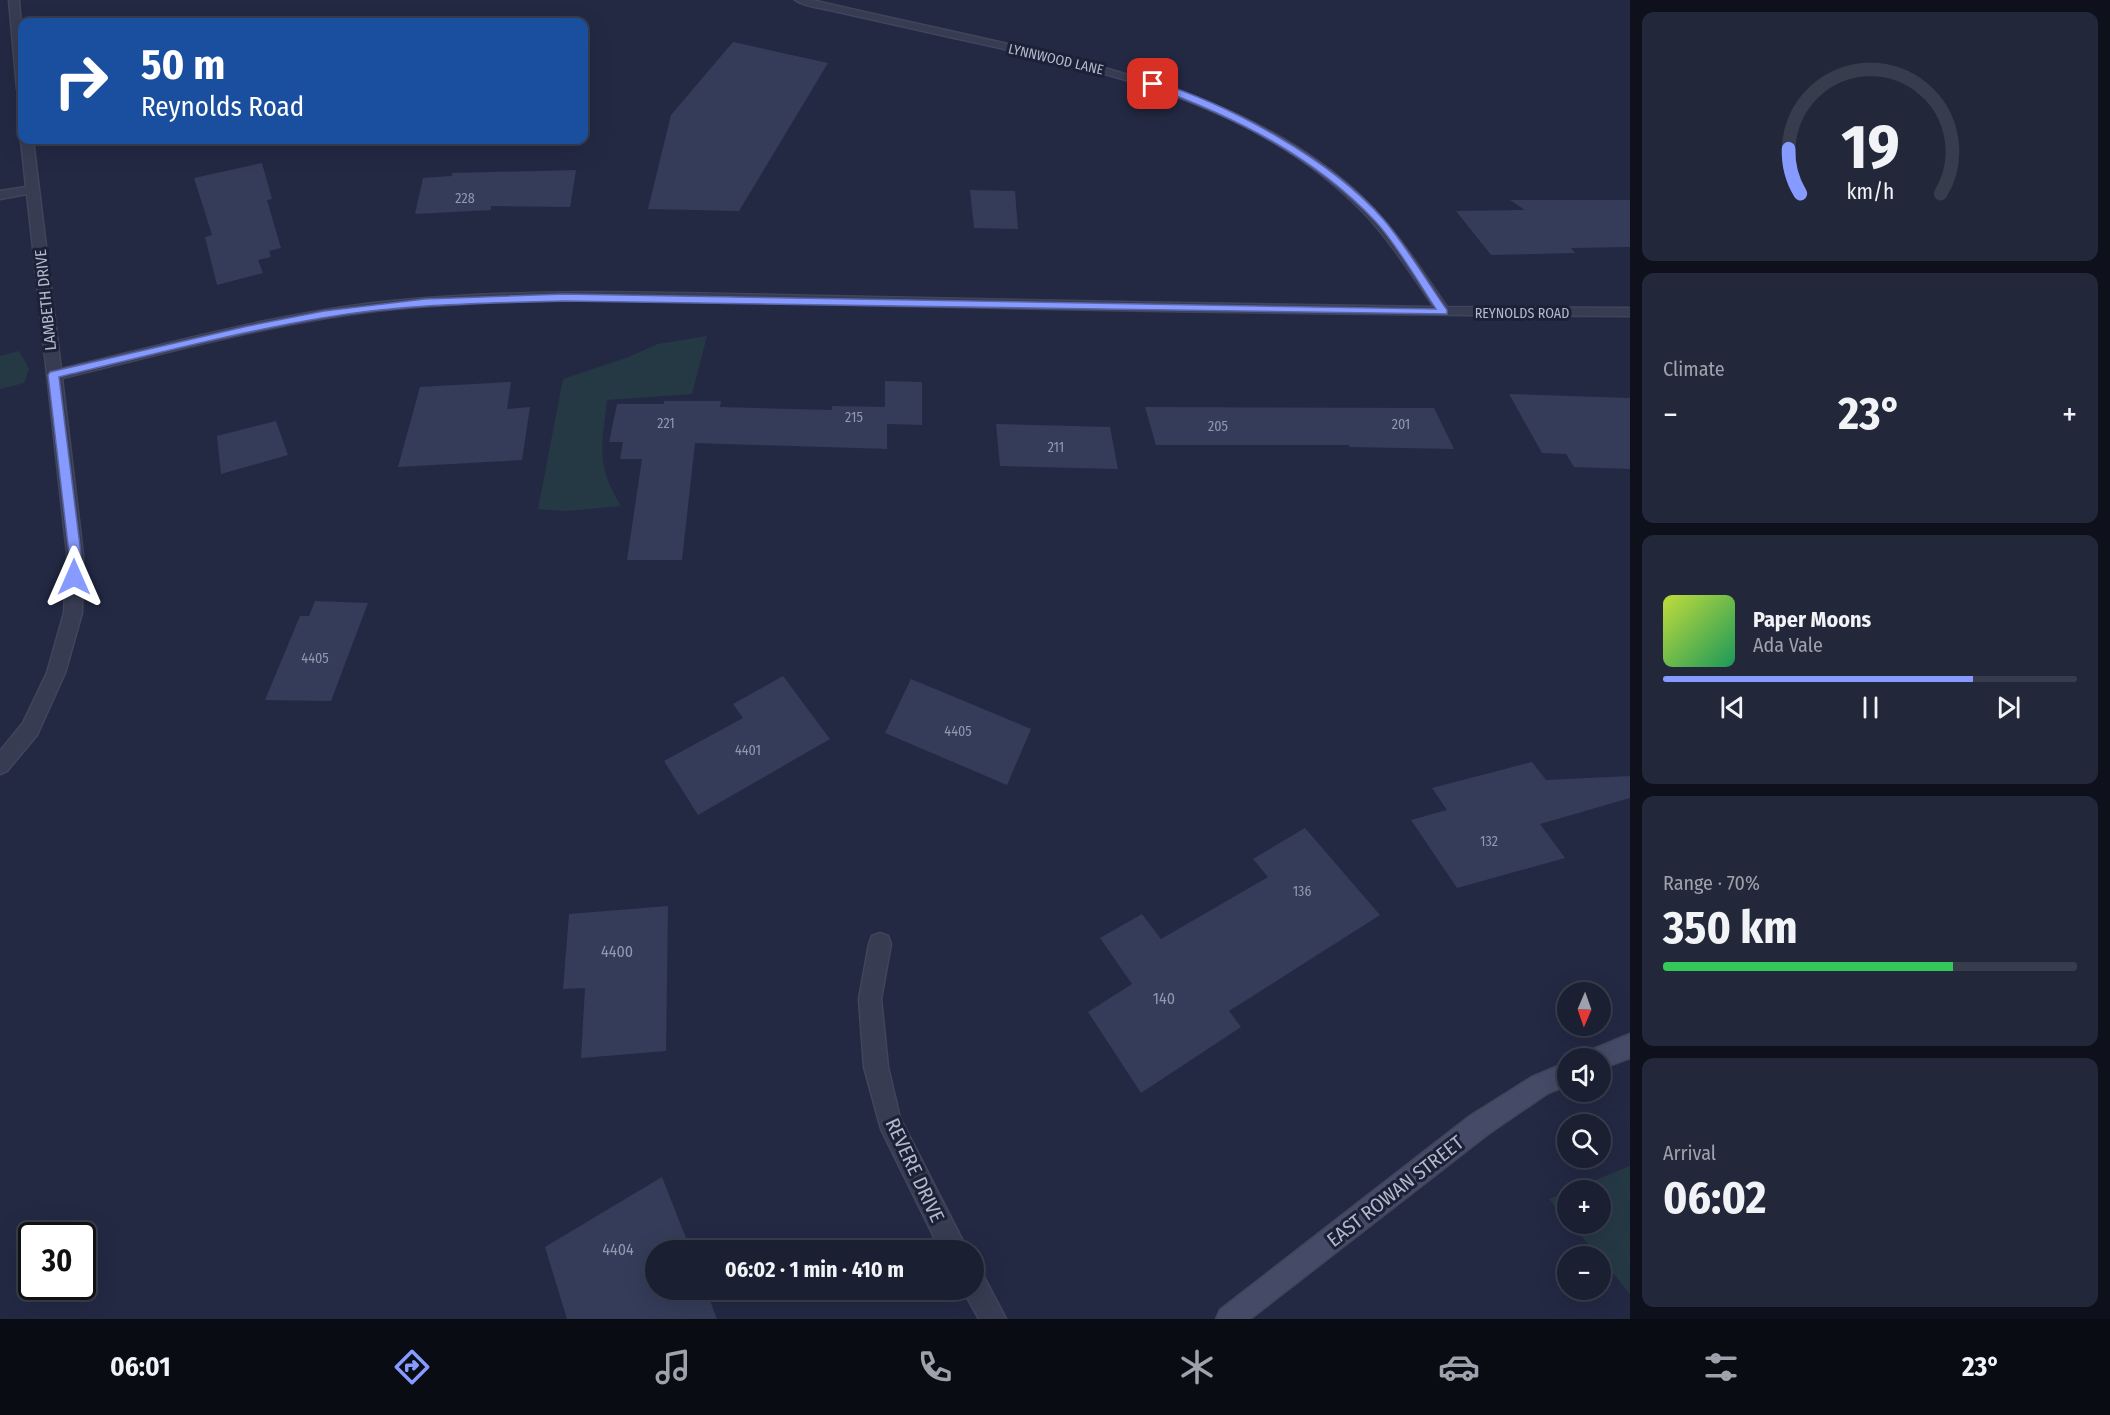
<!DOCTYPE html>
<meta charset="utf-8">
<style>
:root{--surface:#1a1f32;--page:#23273a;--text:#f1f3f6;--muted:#9fa2ac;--line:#383d4d;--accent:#879aff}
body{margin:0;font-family:"Fira Sans Condensed",sans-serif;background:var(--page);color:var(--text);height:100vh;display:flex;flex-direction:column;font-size:22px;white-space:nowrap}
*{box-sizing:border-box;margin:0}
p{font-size:20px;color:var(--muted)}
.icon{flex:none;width:33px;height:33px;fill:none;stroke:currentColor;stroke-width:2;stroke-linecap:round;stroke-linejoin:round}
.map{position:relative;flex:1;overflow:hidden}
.details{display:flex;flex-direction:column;gap:12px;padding:12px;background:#0e111c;width:480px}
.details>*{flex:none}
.banner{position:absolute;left:18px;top:18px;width:570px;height:126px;border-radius:12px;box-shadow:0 6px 24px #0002,0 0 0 2px var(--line);background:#1a4fa0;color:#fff;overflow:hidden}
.needle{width:39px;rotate:182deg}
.controls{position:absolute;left:1557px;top:982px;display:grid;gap:12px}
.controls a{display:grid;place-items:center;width:54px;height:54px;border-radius:50%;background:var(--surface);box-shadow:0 6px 24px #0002,0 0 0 2px var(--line);font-size:30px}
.speed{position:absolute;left:18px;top:1222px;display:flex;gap:12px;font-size:30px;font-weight:700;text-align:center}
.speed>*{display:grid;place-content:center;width:78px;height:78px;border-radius:50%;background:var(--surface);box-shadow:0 6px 24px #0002,0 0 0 2px var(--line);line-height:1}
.speed .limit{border:3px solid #111;border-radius:9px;background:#fff;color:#111}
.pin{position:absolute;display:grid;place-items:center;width:51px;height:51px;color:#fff;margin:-26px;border-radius:12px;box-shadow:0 3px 9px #0006}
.me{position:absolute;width:66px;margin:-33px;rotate:0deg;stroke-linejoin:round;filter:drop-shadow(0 0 4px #0008)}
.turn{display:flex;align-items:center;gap:21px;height:126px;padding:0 24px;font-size:27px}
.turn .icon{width:78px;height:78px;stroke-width:2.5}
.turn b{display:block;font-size:42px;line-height:51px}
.big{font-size:45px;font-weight:700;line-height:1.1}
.details .card{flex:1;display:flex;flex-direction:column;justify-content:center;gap:9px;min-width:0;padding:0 21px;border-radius:12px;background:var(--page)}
.details .dial{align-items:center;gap:0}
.dial svg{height:156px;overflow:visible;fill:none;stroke:var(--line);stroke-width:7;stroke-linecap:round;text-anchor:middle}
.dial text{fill:var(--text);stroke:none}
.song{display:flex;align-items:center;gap:18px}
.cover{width:72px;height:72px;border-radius:9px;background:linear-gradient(135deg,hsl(70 70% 55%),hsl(150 70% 35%))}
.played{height:6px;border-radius:3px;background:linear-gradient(90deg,var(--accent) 75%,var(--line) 75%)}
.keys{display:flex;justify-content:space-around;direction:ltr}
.heat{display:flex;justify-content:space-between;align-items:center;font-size:33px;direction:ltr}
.charge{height:9px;border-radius:4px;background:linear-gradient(90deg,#34c759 70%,var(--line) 0)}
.trip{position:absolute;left:645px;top:1240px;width:339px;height:60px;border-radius:30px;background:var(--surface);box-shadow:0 6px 24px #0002,0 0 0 2px var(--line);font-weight:700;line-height:60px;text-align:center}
.tab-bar{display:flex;height:96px;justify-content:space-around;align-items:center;background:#0a0c14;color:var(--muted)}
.tab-bar .icon{width:42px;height:42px}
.tab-bar .active{color:var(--accent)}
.tab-bar b{font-size:27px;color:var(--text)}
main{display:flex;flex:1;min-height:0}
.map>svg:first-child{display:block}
</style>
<main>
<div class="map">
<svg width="1630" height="1319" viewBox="0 0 1630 1319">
<rect width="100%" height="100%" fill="#232943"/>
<path fill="#253944" d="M 707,336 L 692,394 L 607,400 C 602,447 595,463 621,506 L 566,511 L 538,509 L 563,379 L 626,358 L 658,344 Z
M 19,351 L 29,369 L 24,383 L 0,389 L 0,356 Z
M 1630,1166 L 1630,1294 L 1600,1257 L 1570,1224 L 1600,1224 L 1600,1191 L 1568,1191 L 1567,1221 L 1549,1199 Z"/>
<path fill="#343c59" d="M 733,42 L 828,63 L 739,211 L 648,209 L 671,115 Z
M 262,163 L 272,199 L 267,200 L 281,248 L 269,251 L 271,257 L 258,260 L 263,273 L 217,285 L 205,237 L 212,235 L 194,178 Z
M 576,170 L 570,207 L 491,206 L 491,210 L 415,214 L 423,178 L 452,176 L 452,173 Z
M 970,190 L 1015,191 L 1018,229 L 974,228 Z
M 1510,200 L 1630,200 L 1630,247 L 1571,248 L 1575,253 L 1491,255 L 1456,211 L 1525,210 Z
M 885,381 L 922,382 L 922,425 L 887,424 L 887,449 L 695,443 L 682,560 L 627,560 L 642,459 L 620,459 L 623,442 L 609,442 L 617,404 L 664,404 L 664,401 L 721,401 L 720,407 L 832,410 L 832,406 L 885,407 Z
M 511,382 L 507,409 L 530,407 L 522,460 L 398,467 L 420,387 Z
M 1509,394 L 1630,398 L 1630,469 L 1574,467 L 1566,454 L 1542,453 Z
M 1145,407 L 1434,408 L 1454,449 L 1350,447 L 1349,445 L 1156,445 Z
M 276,421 L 288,455 L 221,474 L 217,436 Z
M 996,424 L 1110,427 L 1118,469 L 1000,466 Z
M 315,601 L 368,603 L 331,701 L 265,700 L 300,616 L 309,616 Z
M 783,676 L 830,739 L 698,815 L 664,761 L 743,718 L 733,704 Z
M 911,679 L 1031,729 L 1007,785 L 885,733 Z
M 1532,762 L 1546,780 L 1630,776 L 1630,798 L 1540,824 L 1565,858 L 1457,888 L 1411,820 L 1447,810 L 1432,788 Z
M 1305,828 L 1380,915 L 1229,1011 L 1241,1027 L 1141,1093 L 1088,1012 L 1132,984 L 1100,938 L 1142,914 L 1161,939 L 1268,877 L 1253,859 Z
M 668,906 L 666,1051 L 581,1058 L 585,988 L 563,989 L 569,914 Z
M 662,1177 L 691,1251 L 656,1251 L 656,1290 L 706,1290 L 717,1319 L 567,1319 L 545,1247 Z"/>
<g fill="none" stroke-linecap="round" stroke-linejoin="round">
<defs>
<path id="street" d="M 9,0 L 19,0 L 22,40 L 22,92 L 17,89 Z
M 795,0 L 812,0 C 884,17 957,32 1029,49 C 1148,77 1270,111 1361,196 C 1395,228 1420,268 1447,307 L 1630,308 L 1630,316 C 1390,315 1150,311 910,306 C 739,303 566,293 395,309 C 282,320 172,352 62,378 L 83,554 L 82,613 L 65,673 L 37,735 L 7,771 L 0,774 L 0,751 L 23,723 L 47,673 L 64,613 L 67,554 L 27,194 L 0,199 L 0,191 L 26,187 L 21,140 L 22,138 L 33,140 L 61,369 C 171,343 281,312 393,301 C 536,287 680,293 823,296 C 1027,300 1230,305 1434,307 C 1411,274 1390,240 1363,212 C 1253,98 1089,68 941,35 C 905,27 870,19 834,11 C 822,8 805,7 795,0 Z
M 880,933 L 888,936 L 891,944 L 881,999 L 888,1067 L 900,1118 L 968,1251 L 941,1251 L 881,1129 L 864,1067 L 859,999 L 869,944 L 872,936 Z
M 974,1271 L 983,1275 L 1006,1319 L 979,1319 L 963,1290 L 974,1290 Z"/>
<path id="secondary" d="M 1630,1034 L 1630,1058 L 1600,1069 L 1600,1059 L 1585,1059 L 1589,1051 Z
M 1568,1062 L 1568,1085 L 1548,1093 L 1488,1134 L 1250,1319 L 1216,1319 L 1220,1310 L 1470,1116 L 1532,1077 Z"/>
</defs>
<use href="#street" stroke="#41455b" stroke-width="3"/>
<use href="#secondary" stroke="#41455b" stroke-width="3"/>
<use href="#street" fill="#373c52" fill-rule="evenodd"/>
<use href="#secondary" fill="#454a66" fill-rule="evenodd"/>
</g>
<path fill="#879aff" stroke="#5864a6" stroke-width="1.5" d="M 1153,81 C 1229,104 1331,159 1384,220 C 1407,247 1426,280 1447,310 L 1447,314 L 564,301 C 483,303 402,304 322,318 C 234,333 147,356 59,377 L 81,554 L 79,581 L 70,581 L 69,554 L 48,375 L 50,372 L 248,326 L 324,311 L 425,299 L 564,294 L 1436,309 C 1418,282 1397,245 1376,222 C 1314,156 1233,116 1150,86 L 1150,82 Z"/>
<g text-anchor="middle" stroke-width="6" stroke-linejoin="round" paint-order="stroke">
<g font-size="14" fill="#b4b8cc" stroke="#1c2137">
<text transform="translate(1056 59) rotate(13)" y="5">LYNNWOOD LANE</text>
<text x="1522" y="318">REYNOLDS ROAD</text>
</g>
<g font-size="14" fill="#9297ae">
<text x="465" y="203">228</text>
<text x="854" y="422">215</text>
<text x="666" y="428">221</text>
<text x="1401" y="429">201</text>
<text x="1218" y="431">205</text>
<text x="1056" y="452">211</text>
<text x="315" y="663">4405</text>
<text x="958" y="736">4405</text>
<text x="748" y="755">4401</text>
<text x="1489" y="846">132</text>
<text x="1302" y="896">136</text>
</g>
<g font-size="16" fill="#b4b8cc" stroke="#1c2137">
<text transform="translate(45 300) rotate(-96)" y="6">LAMBETH DRIVE</text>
</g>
<g font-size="16" fill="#9297ae">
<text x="617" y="957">4400</text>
<text x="1164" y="1004">140</text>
<text x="618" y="1255">4404</text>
</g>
<g font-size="20" fill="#b4b8cc" stroke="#1c2137">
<text transform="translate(915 1170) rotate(65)" y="7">REVERE DRIVE</text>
<text transform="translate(1395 1191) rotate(-38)" y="7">EAST ROWAN STREET</text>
</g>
</g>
</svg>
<div class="controls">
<a><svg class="needle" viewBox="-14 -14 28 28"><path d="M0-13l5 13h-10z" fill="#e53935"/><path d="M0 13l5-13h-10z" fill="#9fa2ac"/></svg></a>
<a><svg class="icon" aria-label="sound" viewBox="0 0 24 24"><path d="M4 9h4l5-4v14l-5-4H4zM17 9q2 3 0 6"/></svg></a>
<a><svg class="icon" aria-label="search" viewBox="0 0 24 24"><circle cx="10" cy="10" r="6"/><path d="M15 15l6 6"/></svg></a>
<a>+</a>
<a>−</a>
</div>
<div class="speed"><div class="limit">30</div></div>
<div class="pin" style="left:1153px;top:84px;background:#d93025"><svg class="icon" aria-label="arrive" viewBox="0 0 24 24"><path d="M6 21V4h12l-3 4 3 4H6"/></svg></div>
<svg class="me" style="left:74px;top:577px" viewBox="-20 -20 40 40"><path d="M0-17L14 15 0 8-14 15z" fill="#879aff" stroke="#fff" stroke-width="4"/></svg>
<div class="trip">06:02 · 1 min · 410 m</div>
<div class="banner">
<div class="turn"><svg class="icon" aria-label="right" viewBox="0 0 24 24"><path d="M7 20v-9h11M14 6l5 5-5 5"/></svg><div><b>50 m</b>Reynolds Road</div></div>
</div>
</div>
<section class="details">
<div class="card dial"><svg viewBox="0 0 100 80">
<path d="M14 69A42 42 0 1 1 86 69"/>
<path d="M14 69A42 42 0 0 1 8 46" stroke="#879aff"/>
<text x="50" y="56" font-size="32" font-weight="700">19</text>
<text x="50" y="72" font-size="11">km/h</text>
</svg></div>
<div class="card"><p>Climate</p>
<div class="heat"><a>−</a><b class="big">23°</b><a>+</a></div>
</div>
<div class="card">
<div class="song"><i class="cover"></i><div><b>Paper Moons</b><p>Ada Vale</p></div></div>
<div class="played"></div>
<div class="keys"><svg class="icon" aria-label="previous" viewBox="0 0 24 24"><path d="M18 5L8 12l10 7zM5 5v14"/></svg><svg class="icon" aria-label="pause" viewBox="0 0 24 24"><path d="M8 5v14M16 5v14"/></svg><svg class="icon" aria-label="next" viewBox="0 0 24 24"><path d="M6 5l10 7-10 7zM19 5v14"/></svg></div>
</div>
<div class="card"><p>Range · 70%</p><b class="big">350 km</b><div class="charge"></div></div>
<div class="card"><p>Arrival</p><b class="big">06:02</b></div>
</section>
</main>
<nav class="tab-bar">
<b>06:01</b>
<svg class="icon active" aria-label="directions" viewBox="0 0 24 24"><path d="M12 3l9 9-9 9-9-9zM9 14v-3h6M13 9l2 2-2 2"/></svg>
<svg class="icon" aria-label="music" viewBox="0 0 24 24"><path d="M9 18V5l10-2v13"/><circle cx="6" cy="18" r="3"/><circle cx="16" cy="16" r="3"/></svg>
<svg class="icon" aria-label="phone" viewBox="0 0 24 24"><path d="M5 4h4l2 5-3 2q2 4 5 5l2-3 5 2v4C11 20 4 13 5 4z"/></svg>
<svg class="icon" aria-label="climate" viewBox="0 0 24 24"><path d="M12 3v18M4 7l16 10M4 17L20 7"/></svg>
<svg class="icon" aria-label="car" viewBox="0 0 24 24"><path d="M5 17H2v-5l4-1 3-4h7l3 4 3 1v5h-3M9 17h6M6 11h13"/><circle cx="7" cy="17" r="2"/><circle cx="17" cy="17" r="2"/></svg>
<svg class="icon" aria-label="filters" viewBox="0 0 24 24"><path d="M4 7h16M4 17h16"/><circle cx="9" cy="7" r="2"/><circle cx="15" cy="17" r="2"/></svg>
<b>23°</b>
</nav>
